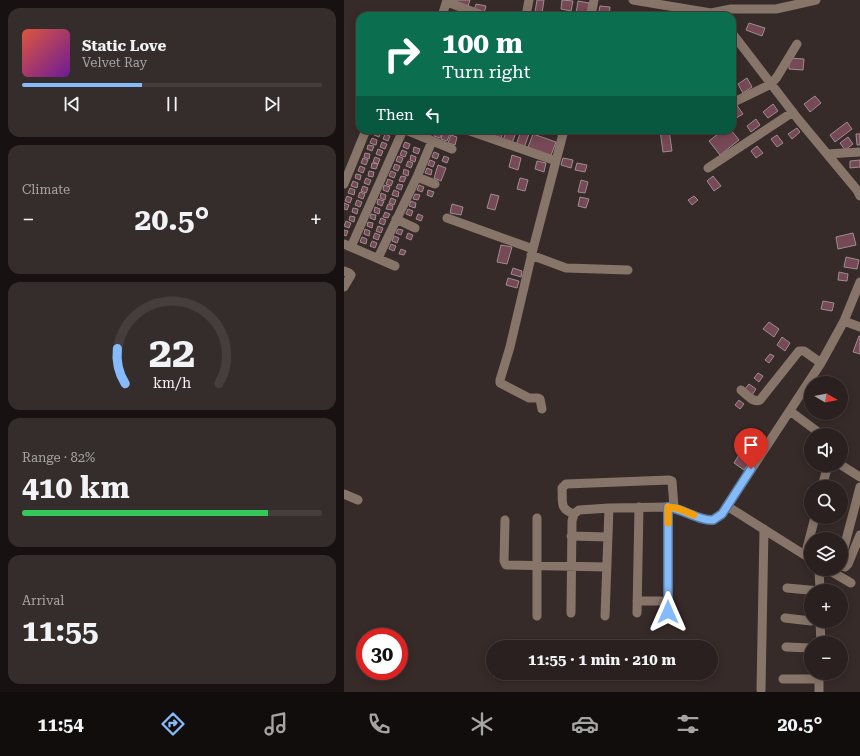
<!DOCTYPE html>
<meta charset="utf-8">
<style>
:root{--surface:#29201f;--page:#352d2c;--text:#f1f3f6;--muted:#a5a3a4;--line:#453e3d;--accent:#86bbfb}
body{margin:0;font-family:"Roboto Serif",serif;background:var(--page);color:var(--text);height:100vh;display:flex;flex-direction:column;font-size:15px;white-space:nowrap}
*{box-sizing:border-box;margin:0}
p{font-size:13px;color:var(--muted)}
.icon{flex:none;width:22px;height:22px;fill:none;stroke:currentColor;stroke-width:2;stroke-linecap:round;stroke-linejoin:round}
.map{position:relative;flex:1;overflow:hidden}
.drawer{display:flex;flex-direction:column;gap:8px;padding:8px;background:#171211;width:344px}
.drawer>*{flex:none}
.top-card{position:absolute;left:12px;top:12px;width:380px;height:122px;border-radius:12px;box-shadow:0 2px 10px #0003,0 0 0 1px var(--line);background:#0b6e4f;color:#fff;overflow:hidden}
.needle{width:26px;rotate:100deg}
.tools{position:absolute;left:460px;top:376px;display:grid;gap:8px}
.tools a{display:grid;place-items:center;width:44px;height:44px;border-radius:50%;background:var(--surface);box-shadow:0 2px 10px #0003,0 0 0 1px var(--line);font-size:20px}
.speed{position:absolute;left:12px;top:628px;display:flex;gap:8px;font-size:20px;font-weight:700;text-align:center}
.speed>*{display:grid;place-content:center;width:52px;height:52px;border-radius:50%;background:var(--surface);box-shadow:0 2px 10px #0003,0 0 0 1px var(--line);line-height:1}
.speed .limit{border:6px solid #d22;background:#fff;color:#111}
.pin{position:absolute;display:grid;place-items:center;width:34px;height:34px;color:#fff;margin:-41px -17px;border-radius:50% 50% 50% 0;rotate:-45deg;box-shadow:0 0 4px #0007}
.pin .icon{rotate:45deg}
.me{position:absolute;width:44px;margin:-22px;rotate:0deg;stroke-linejoin:round;filter:drop-shadow(0 0 3px #0008)}
.turn{display:flex;align-items:center;gap:14px;height:84px;padding:0 20px;font-size:18px}
.turn .icon{width:52px;height:52px;stroke-width:2.5}
.turn b{display:block;font-size:28px;line-height:34px}
.then{display:flex;align-items:center;height:38px;padding:0 20px;background:#0003;gap:8px;font-size:15px}
.big{font-size:30px;font-weight:700;line-height:1.1}
.drawer .card{flex:1;display:flex;flex-direction:column;justify-content:center;gap:6px;min-width:0;padding:0 14px;border-radius:12px;background:var(--page)}
.drawer .dial{align-items:center;gap:0}
.dial svg{height:104px;overflow:visible;fill:none;stroke:var(--line);stroke-width:7;stroke-linecap:round;text-anchor:middle}
.dial text{fill:var(--text);stroke:none}
.song{display:flex;align-items:center;gap:12px}
.cover{width:48px;height:48px;border-radius:6px;background:linear-gradient(135deg,hsl(10 70% 55%),hsl(280 70% 35%))}
.played{height:4px;border-radius:2px;background:linear-gradient(90deg,var(--accent) 40%,var(--line) 40%)}
.keys{display:flex;justify-content:space-around;direction:ltr}
.heat{display:flex;justify-content:space-between;align-items:center;font-size:22px;direction:ltr}
.charge{height:6px;border-radius:3px;background:linear-gradient(90deg,#34c759 82%,var(--line) 0)}
.trip{position:absolute;left:142px;top:640px;width:232px;height:40px;border-radius:20px;background:var(--surface);box-shadow:0 2px 10px #0003,0 0 0 1px var(--line);font-weight:700;line-height:40px;text-align:center}
.menu{display:flex;height:64px;justify-content:space-around;align-items:center;background:#100d0c;color:var(--muted)}
.menu .icon{width:28px;height:28px}
.menu .current{color:var(--accent)}
.menu b{font-size:18px;color:var(--text)}
main{display:flex;flex:1;min-height:0}
.map>svg:first-child{display:block}
</style>
<main>
<section class="drawer">
<div class="card">
<div class="song"><i class="cover"></i><div><b>Static Love</b><p>Velvet Ray</p></div></div>
<div class="played"></div>
<div class="keys"><svg class="icon" aria-label="previous" viewBox="0 0 24 24"><path d="M18 5L8 12l10 7zM5 5v14"/></svg><svg class="icon" aria-label="pause" viewBox="0 0 24 24"><path d="M8 5v14M16 5v14"/></svg><svg class="icon" aria-label="next" viewBox="0 0 24 24"><path d="M6 5l10 7-10 7zM19 5v14"/></svg></div>
</div>
<div class="card"><p>Climate</p>
<div class="heat"><a>−</a><b class="big">20.5°</b><a>+</a></div>
</div>
<div class="card dial"><svg viewBox="0 0 100 80">
<path d="M14 69A42 42 0 1 1 86 69"/>
<path d="M14 69A42 42 0 0 1 8 42" stroke="#86bbfb"/>
<text x="50" y="56" font-size="32" font-weight="700">22</text>
<text x="50" y="72" font-size="11">km/h</text>
</svg></div>
<div class="card"><p>Range · 82%</p><b class="big">410 km</b><div class="charge"></div></div>
<div class="card"><p>Arrival</p><b class="big">11:55</b></div>
</section>
<div class="map">
<svg width="516" height="692" viewBox="0 0 516 692">
<rect width="100%" height="100%" fill="#372b29"/>
<path fill="#774856" stroke="#9c8e91" d="M 112,0 L 126,0 L 124,6 L 111,3 Z
M 193,0 L 200,0 L 198,13 L 191,12 Z
M 218,0 L 229,1 L 227,11 L 217,9 Z
M 234,1 L 245,3 L 243,15 L 232,13 Z
M 132,4 L 142,6 L 140,13 L 130,11 Z
M 256,6 L 266,7 L 265,16 L 254,16 Z
M 277,12 L 287,14 L 286,16 L 276,16 Z
M 405,23 L 421,28 L 418,36 L 402,30 Z
M 445,58 L 460,59 L 459,70 L 445,69 Z
M 403,78 L 408,87 L 399,93 L 394,84 Z
M 471,96 L 477,103 L 466,112 L 460,104 Z
M 392,104 L 399,114 L 389,120 L 388,107 Z
M 429,104 L 434,111 L 424,118 L 419,112 Z
M 412,119 L 416,125 L 407,132 L 403,126 Z
M 503,122 L 508,129 L 491,142 L 486,135 Z
M 453,128 L 456,132 L 448,139 L 444,134 Z
M 31,130 L 37,132 L 35,137 L 30,135 Z
M 83,130 L 90,130 L 88,135 L 82,133 Z
M 92,130 L 99,131 L 96,138 L 90,136 Z
M 141,130 L 149,130 L 148,134 L 140,131 Z
M 153,130 L 160,130 L 157,138 L 150,136 Z
M 163,130 L 173,130 L 168,143 L 159,140 Z
M 201,130 L 215,130 L 214,135 Z
M 316,130 L 325,130 L 328,151 L 319,152 Z
M 379,130 L 387,130 L 395,140 L 376,155 L 365,141 Z
M 177,131 L 185,134 L 180,148 L 172,145 Z
M 99,132 L 106,134 L 103,141 L 97,139 Z
M 41,134 L 46,136 L 44,141 L 39,139 Z
M 189,134 L 212,142 L 206,158 L 183,150 Z
M 512,134 L 516,134 L 516,145 L 513,145 Z
M 107,135 L 113,137 L 111,145 L 104,143 Z
M 433,135 L 439,143 L 433,147 L 427,139 Z
M 504,137 L 509,144 L 501,150 L 496,143 Z
M 28,138 L 33,140 L 32,145 L 26,143 Z
M 38,142 L 43,144 L 41,149 L 36,147 Z
M 61,142 L 66,144 L 64,149 L 59,147 Z
M 24,145 L 30,146 L 28,151 L 23,149 Z
M 413,146 L 419,153 L 412,158 L 407,151 Z
M 70,147 L 76,149 L 74,154 L 69,152 Z
M 34,149 L 39,151 L 37,156 L 32,154 Z
M 58,150 L 63,152 L 61,157 L 56,155 Z
M 90,152 L 95,154 L 93,159 L 88,157 Z
M 21,153 L 26,154 L 25,159 L 20,157 Z
M 67,155 L 72,157 L 71,162 L 66,160 Z
M 168,155 L 177,158 L 174,170 L 165,167 Z
M 54,156 L 59,158 L 57,163 L 52,161 Z
M 100,156 L 105,158 L 103,163 L 98,161 Z
M 31,157 L 36,159 L 34,164 L 29,162 Z
M 19,158 L 24,160 L 22,165 L 17,163 Z
M 219,158 L 229,160 L 227,168 L 217,165 Z
M 86,160 L 91,162 L 89,167 L 84,165 Z
M 516,160 L 516,167 L 506,168 L 506,161 Z
M 64,161 L 69,163 L 67,168 L 62,166 Z
M 193,161 L 202,163 L 200,172 L 191,169 Z
M 28,163 L 34,164 L 32,169 L 27,168 Z
M 233,163 L 243,165 L 241,172 L 231,170 Z
M 51,164 L 56,166 L 54,171 L 49,169 Z
M 94,165 L 102,168 L 97,181 L 90,178 Z
M 16,166 L 21,168 L 19,173 L 14,171 Z
M 83,168 L 88,170 L 87,175 L 81,173 Z
M 60,169 L 65,171 L 64,176 L 59,174 Z
M 25,171 L 30,172 L 29,177 L 24,176 Z
M 47,171 L 52,173 L 50,178 L 45,176 Z
M 12,174 L 17,175 L 16,180 L 11,178 Z
M 57,176 L 62,177 L 60,182 L 55,181 Z
M 369,176 L 377,186 L 370,191 L 363,181 Z
M 22,178 L 27,180 L 25,185 L 20,183 Z
M 176,178 L 184,180 L 181,191 L 173,189 Z
M 44,179 L 49,181 L 47,186 L 42,184 Z
M 237,180 L 244,182 L 241,193 L 234,192 Z
M 9,181 L 14,183 L 13,188 L 7,186 Z
M 54,184 L 59,185 L 57,190 L 52,188 Z
M 40,185 L 46,187 L 44,192 L 39,190 Z
M 75,185 L 80,187 L 78,192 L 73,190 Z
M 19,186 L 24,188 L 22,193 L 17,191 Z
M 6,188 L 11,190 L 10,195 L 4,193 Z
M 50,190 L 55,192 L 54,197 L 48,195 Z
M 84,190 L 90,192 L 88,197 L 83,195 Z
M 16,192 L 21,194 L 19,199 L 14,197 Z
M 37,193 L 42,195 L 41,200 L 36,198 Z
M 71,194 L 76,195 L 74,200 L 69,199 Z
M 147,194 L 155,196 L 151,210 L 143,208 Z
M 3,196 L 8,198 L 6,203 L 1,201 Z
M 350,196 L 354,200 L 348,205 L 344,200 Z
M 236,197 L 245,199 L 242,208 L 234,206 Z
M 47,198 L 52,200 L 50,205 L 45,203 Z
M 34,199 L 40,201 L 38,206 L 33,204 Z
M 13,200 L 18,202 L 16,207 L 11,205 Z
M 67,201 L 72,203 L 71,208 L 65,206 Z
M 0,203 L 5,205 L 3,210 L 0,209 Z
M 44,204 L 49,206 L 48,210 L 42,209 Z
M 108,204 L 119,207 L 117,215 L 106,213 Z
M 31,207 L 36,209 L 35,214 L 30,212 Z
M 9,208 L 14,209 L 13,214 L 8,212 Z
M 64,209 L 69,211 L 67,216 L 62,214 Z
M 41,212 L 46,214 L 44,218 L 39,217 Z
M 27,214 L 32,215 L 31,220 L 26,218 Z
M 74,214 L 79,216 L 77,221 L 72,219 Z
M 6,216 L 11,217 L 10,222 L 5,220 Z
M 37,218 L 42,220 L 40,225 L 35,223 Z
M 2,221 L 7,223 L 5,228 L 0,226 Z
M 24,222 L 29,223 L 28,228 L 23,226 Z
M 34,226 L 39,228 L 37,233 L 32,231 Z
M 21,229 L 26,231 L 25,236 L 20,234 Z
M 54,229 L 59,230 L 57,235 L 52,233 Z
M 0,230 L 4,231 L 2,236 L 0,235 Z
M 31,233 L 36,235 L 34,240 L 29,238 Z
M 64,233 L 69,235 L 67,240 L 62,238 Z
M 509,233 L 512,245 L 494,249 L 492,237 Z
M 50,236 L 55,238 L 53,243 L 48,241 Z
M 18,237 L 23,239 L 22,244 L 16,242 Z
M 28,241 L 33,243 L 31,248 L 26,246 Z
M 47,244 L 52,246 L 50,251 L 45,249 Z
M 157,245 L 168,247 L 163,264 L 153,262 Z
M 57,249 L 62,251 L 60,255 L 55,254 Z
M 502,257 L 515,260 L 513,269 L 500,267 Z
M 169,268 L 178,271 L 177,277 L 167,274 Z
M 495,272 L 504,274 L 503,281 L 494,280 Z
M 164,278 L 175,281 L 173,288 L 162,285 Z
M 479,301 L 490,303 L 488,311 L 477,309 Z
M 425,322 L 435,329 L 430,337 L 419,329 Z
M 515,336 L 516,336 L 516,354 L 509,352 Z
M 438,337 L 446,343 L 441,351 L 433,345 Z
M 426,354 L 430,356 L 425,363 L 421,360 Z
M 414,373 L 419,376 L 415,382 L 410,378 Z
M 405,384 L 412,389 L 408,395 L 400,390 Z
M 395,400 L 400,404 L 396,409 L 391,405 Z
M 398,450 L 409,458 L 400,470 L 390,463 Z"/>
<g fill="none" stroke-linecap="round" stroke-linejoin="round">
<path stroke="#887569" stroke-width="9" d="M 289,0 L 367,13 L 371,16
M 103,2 L 135,14 L 137,16
M 367,13 L 387,9 L 432,9 L 472,0
M 98,16 L 103,0
M 182,16 L 185,0
M 247,16 L 250,0
M 388,33 L 454,119 L 513,190 L 516,196
M 388,103 L 427,84 L 433,77 L 453,44
M 62,130 L 108,149
M 123,130 L 212,161
M 483,154 L 516,152
M 364,168 L 449,112
M 73,177 L 91,184
M 0,184 L 22,130
M 103,218 L 189,249
M 52,219 L 71,228
M 0,244 L 51,266
M 7,247 L 59,130
M 187,255 L 222,268 L 284,270
M 34,258 L 73,177 L 88,141
M 0,271 L 5,273 L 7,275 L 0,287
M 516,282 L 500,321 L 516,327
M 397,390 C 403,395 409,403 416,400 L 455,351 L 460,351 L 477,363
M 198,409 L 196,399 L 194,398 L 185,398 L 156,383 L 156,380 L 166,347 L 189,249 L 220,130
M 446,411 L 478,435
M 497,465 L 516,477
M 478,487 L 484,465
M 0,494 L 14,500
M 383,506 L 467,559
M 230,514 C 215,509 219,502 218,488 L 222,484 L 325,480 L 328,481 L 330,507
M 161,520 L 160,561 L 162,565 L 263,567
M 227,536 L 264,537
M 463,548 L 471,517
M 497,559 L 516,487
M 497,566 L 501,567 L 504,564 L 516,535
M 475,569 L 476,591
M 483,569 L 507,583
M 443,588 L 476,591
M 293,601 L 324,601
M 324,612 L 324,507
M 227,613 L 228,521 L 230,514 L 235,510 L 265,508 L 324,507 C 337,508 358,521 367,520 C 371,520 374,517 378,514 L 477,363 L 500,321
M 293,613 L 295,507
M 193,616 L 193,518
M 261,616 L 265,508
M 441,618 L 467,621
M 476,621 L 477,643
M 442,647 L 467,648
M 439,679 L 475,679
M 417,690 L 420,529
M 475,692 L 475,673"/>
</g>
<g fill="none" stroke-linecap="round" stroke-linejoin="round">
<defs>
<path id="route" d="M 324,612 L 324,507 C 339,509 355,521 369,520 L 378,514 L 407,469"/>
</defs>
<use href="#route" stroke="#577aa3" stroke-width="10"/>
<use href="#route" stroke="#86bbfb" stroke-width="7"/>
<path stroke="#f59e0b" stroke-width="7" d="M 324,523 L 324,507 L 333,508 L 350,515"/>
</g>
</svg>
<div class="tools">
<a><svg class="needle" viewBox="-14 -14 28 28"><path d="M0-13l5 13h-10z" fill="#e53935"/><path d="M0 13l5-13h-10z" fill="#a5a3a4"/></svg></a>
<a><svg class="icon" aria-label="sound" viewBox="0 0 24 24"><path d="M4 9h4l5-4v14l-5-4H4zM17 9q2 3 0 6"/></svg></a>
<a><svg class="icon" aria-label="search" viewBox="0 0 24 24"><circle cx="10" cy="10" r="6"/><path d="M15 15l6 6"/></svg></a>
<a><svg class="icon" aria-label="layers" viewBox="0 0 24 24"><path d="M12 4l9 5-9 5-9-5zM3 14l9 5 9-5"/></svg></a>
<a>+</a>
<a>−</a>
</div>
<div class="speed"><div class="limit">30</div></div>
<div class="pin" style="left:407px;top:469px;background:#d93025"><svg class="icon" aria-label="arrive" viewBox="0 0 24 24"><path d="M6 21V4h12l-3 4 3 4H6"/></svg></div>
<svg class="me" style="left:324px;top:612px" viewBox="-20 -20 40 40"><path d="M0-17L14 15 0 8-14 15z" fill="#86bbfb" stroke="#fff" stroke-width="4"/></svg>
<div class="trip">11:55 · 1 min · 210 m</div>
<div class="top-card">
<div class="turn"><svg class="icon" aria-label="right" viewBox="0 0 24 24"><path d="M7 20v-9h11M14 6l5 5-5 5"/></svg><div><b>100 m</b>Turn right</div></div>
<div class="then">Then<svg class="icon" aria-label="left" viewBox="0 0 24 24"><path d="M17 20v-9H6M10 6l-5 5 5 5"/></svg></div>
</div>
</div>
</main>
<nav class="menu">
<b>11:54</b>
<svg class="icon current" aria-label="directions" viewBox="0 0 24 24"><path d="M12 3l9 9-9 9-9-9zM9 14v-3h6M13 9l2 2-2 2"/></svg>
<svg class="icon" aria-label="music" viewBox="0 0 24 24"><path d="M9 18V5l10-2v13"/><circle cx="6" cy="18" r="3"/><circle cx="16" cy="16" r="3"/></svg>
<svg class="icon" aria-label="phone" viewBox="0 0 24 24"><path d="M5 4h4l2 5-3 2q2 4 5 5l2-3 5 2v4C11 20 4 13 5 4z"/></svg>
<svg class="icon" aria-label="climate" viewBox="0 0 24 24"><path d="M12 3v18M4 7l16 10M4 17L20 7"/></svg>
<svg class="icon" aria-label="car" viewBox="0 0 24 24"><path d="M5 17H2v-5l4-1 3-4h7l3 4 3 1v5h-3M9 17h6M6 11h13"/><circle cx="7" cy="17" r="2"/><circle cx="17" cy="17" r="2"/></svg>
<svg class="icon" aria-label="filters" viewBox="0 0 24 24"><path d="M4 7h16M4 17h16"/><circle cx="9" cy="7" r="2"/><circle cx="15" cy="17" r="2"/></svg>
<b>20.5°</b>
</nav>
